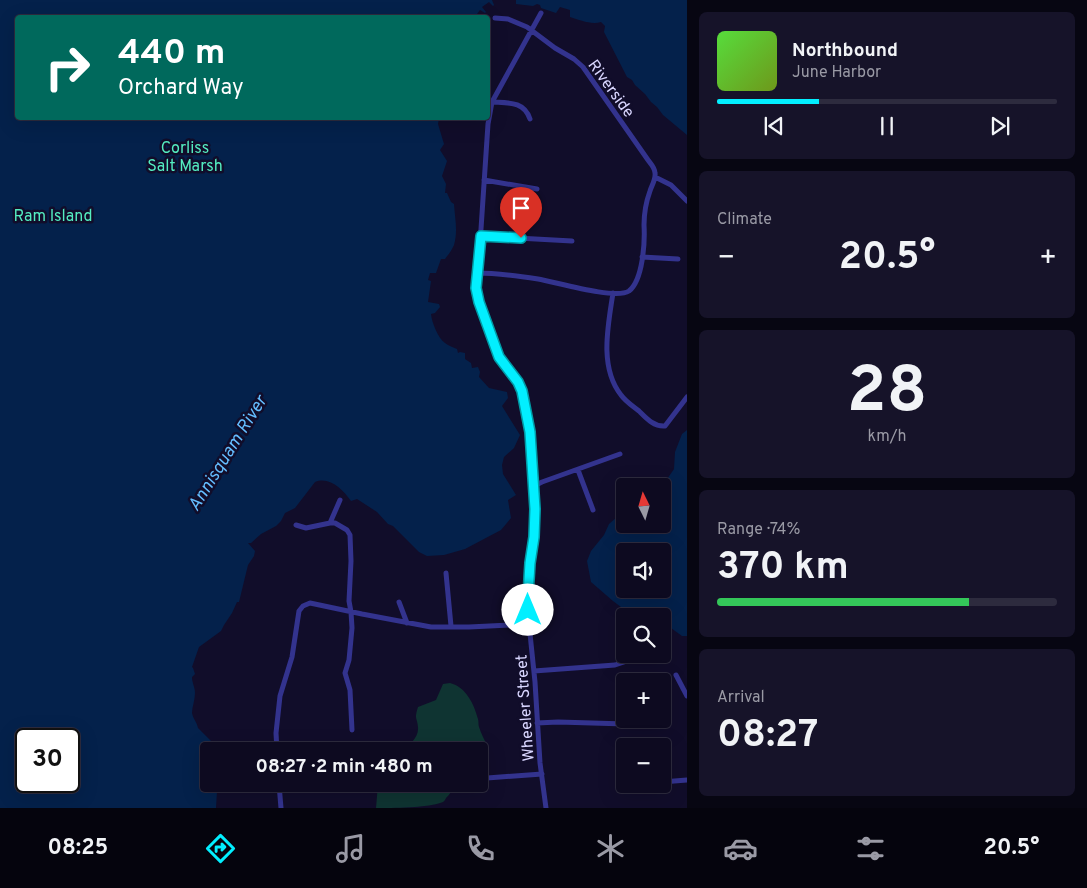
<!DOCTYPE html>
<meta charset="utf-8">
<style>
:root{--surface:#0d0a20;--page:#161329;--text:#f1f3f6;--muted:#9a9aa5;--line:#2d2b3e;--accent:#02efff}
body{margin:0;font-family:Overpass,sans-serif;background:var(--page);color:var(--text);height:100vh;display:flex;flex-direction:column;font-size:19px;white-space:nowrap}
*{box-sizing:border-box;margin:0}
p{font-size:16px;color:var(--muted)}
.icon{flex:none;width:28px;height:28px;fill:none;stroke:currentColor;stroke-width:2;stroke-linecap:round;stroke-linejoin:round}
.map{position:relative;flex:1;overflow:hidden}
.drawer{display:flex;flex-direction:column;gap:12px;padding:12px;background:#070612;width:400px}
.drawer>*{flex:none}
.banner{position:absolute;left:15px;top:15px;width:475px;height:105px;border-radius:5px;box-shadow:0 5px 20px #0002,0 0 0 1px var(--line);background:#00695c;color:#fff;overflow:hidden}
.needle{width:32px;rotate:355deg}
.buttons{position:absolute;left:616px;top:478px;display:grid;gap:10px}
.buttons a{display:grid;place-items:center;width:55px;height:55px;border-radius:5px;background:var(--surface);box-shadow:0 5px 20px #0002,0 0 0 1px var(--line);font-size:25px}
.speed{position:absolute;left:15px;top:728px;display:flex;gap:10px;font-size:25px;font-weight:700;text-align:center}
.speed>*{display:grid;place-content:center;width:65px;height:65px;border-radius:50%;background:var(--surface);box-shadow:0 5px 20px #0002,0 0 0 1px var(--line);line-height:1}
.speed .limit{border:2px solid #111;border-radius:8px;background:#fff;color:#111}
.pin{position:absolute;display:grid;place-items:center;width:42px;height:42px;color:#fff;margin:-51px -21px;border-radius:50% 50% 50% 0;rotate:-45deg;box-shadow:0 0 5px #0007}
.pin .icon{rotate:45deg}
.me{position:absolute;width:55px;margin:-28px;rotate:0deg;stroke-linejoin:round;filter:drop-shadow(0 0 4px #0008)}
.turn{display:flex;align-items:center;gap:18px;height:105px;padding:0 20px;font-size:22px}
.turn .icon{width:65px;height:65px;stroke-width:2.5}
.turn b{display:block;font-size:35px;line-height:42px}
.big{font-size:38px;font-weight:700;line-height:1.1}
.drawer .widget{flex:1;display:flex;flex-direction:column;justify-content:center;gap:8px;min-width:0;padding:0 18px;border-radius:8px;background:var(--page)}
.drawer .dial{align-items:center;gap:0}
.dial b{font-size:65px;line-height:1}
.song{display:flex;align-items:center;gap:15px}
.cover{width:60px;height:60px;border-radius:8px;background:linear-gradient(135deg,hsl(110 70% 55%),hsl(80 70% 35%))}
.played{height:5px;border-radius:2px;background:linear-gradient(90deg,var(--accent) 30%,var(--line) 30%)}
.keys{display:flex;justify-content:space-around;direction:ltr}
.heat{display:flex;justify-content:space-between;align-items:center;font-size:28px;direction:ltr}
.charge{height:8px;border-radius:4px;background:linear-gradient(90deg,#34c759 74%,var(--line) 0)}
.trip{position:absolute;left:200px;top:742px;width:288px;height:50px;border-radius:5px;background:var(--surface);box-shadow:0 5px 20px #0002,0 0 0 1px var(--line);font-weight:700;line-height:50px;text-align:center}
.tab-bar{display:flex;height:80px;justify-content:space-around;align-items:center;background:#05040d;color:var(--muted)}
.tab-bar .icon{width:35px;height:35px}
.tab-bar .selected{color:var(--accent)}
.tab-bar b{font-size:22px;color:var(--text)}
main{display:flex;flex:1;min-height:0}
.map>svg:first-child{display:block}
</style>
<main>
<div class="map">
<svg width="687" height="808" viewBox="0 0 687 808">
<rect width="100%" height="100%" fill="#110d2a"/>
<path fill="#0f3432" d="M 450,683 C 466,687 474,704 478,719 C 479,724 478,723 479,727 C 481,734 485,740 487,746 C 487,752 483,756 479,760 L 479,751 L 402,751 C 409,745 419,738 418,727 C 417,716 414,720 418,707 L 436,700 L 443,684 Z
M 378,784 L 458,784 C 455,789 451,791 448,796 C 445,798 446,800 443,802 C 429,808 392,808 376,808 Z"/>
<path fill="#04214b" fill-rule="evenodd" d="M 0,0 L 492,0 L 494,5 L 493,6 L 489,2 L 482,7 L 486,12 L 485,13 L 480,10 L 474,18 L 18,18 L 18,118 L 439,118 L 438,124 L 444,144 L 440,150 L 447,161 L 442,176 L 446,184 L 445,193 L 447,193 L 451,202 L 454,204 C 455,219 458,231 454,245 C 452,250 448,255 445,259 L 441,259 L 436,273 L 430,273 L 428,280 L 431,281 L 428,302 L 439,304 L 440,307 L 435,313 L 431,314 C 432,323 438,338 445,343 C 449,346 453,347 457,349 L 458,353 L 460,352 L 465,353 L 465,359 L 471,363 L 472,368 L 478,367 L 480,372 L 479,377 L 489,388 L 507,392 L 508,398 L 502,406 L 520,435 L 514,448 L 504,457 L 502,465 L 503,474 L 516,495 L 508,500 L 511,518 L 501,530 L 465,549 L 444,555 L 427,556 L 419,552 L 393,526 L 388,524 L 377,512 L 357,499 L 351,501 C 343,490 330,476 315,482 L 295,508 L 285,513 L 281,521 L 276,526 L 261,534 L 251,543 L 248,543 L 255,551 L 254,556 L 248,565 L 239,602 L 237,602 L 232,613 L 224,625 L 221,631 L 199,647 L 192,667 L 193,668 L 195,674 L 192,677 C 192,683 195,687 195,693 C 195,700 192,707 192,713 C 193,719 197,722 198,728 L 217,747 L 219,751 L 209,751 L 209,784 L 219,784 L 217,791 L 216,808 L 0,808 ZM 26,739 L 69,739 L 69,781 L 26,781 Z
M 516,0 L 687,0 L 687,135 L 663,115 L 657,107 L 651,102 L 645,94 L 635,85 L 632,80 L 627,77 L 604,32 L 605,26 L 601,22 C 591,25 580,20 570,17 L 570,10 L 560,7 L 556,13 L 541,8 L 540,5 L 537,4 L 533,6 L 516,4 Z
M 687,430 L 687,636 L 682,636 L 671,628 L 663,626 L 662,616 L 633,616 L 613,601 L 591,582 L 587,561 L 591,551 L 604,535 L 609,524 L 617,517 L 625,513 L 625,524 L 662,524 L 662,486 L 660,486 L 663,485 L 674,469 L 675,452 L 682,434 ZM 662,551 L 662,589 L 625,589 L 625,551 Z"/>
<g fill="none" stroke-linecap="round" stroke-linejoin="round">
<path stroke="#33338e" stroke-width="5" d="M 541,13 L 492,102 L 488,124 L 479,259 L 476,288 L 484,318 L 499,357 L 518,382 L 522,391 L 530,432 L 535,509 L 535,524 L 528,596 L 529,624 L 535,682 L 540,763 L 546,808
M 492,102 C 508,103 524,101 530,119
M 655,177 L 671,185 L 687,201
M 484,180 L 537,189
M 481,236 L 572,241
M 642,257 L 678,259
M 477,273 C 498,273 518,276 538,279 C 556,282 615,300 629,291 C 643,280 645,242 644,225 C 644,214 646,202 650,191 C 652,185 656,179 655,173 C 655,168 651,164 648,160 L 583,67 L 574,59 L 555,48 L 527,27 L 508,19 L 495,18
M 613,293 C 608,326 599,367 621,395 C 626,402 633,406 639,411 C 646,418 654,427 665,426 L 687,397
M 578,470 L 593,510
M 534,486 L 542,482 L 620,454
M 330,523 L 340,500
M 296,525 L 306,528 L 330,523 L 335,523 L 347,530 L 350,535 L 351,561 L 349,601 L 351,612 L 352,628 L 349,660 L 345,673 L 350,690 L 352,730
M 446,573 L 451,626
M 399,602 L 407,623
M 534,671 L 615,665 L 630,660
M 676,675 L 687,696
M 537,723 L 558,722 L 626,724
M 277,751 L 276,733 L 280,696 L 292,657 L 299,611 L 303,606 L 310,603 L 362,614 L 431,627 L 469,627 L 529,624
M 487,778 L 542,774
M 662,782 L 687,780
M 279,784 L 281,808"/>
</g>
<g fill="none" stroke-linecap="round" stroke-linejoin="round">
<defs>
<path id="route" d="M 521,238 L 481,236 L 476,288 L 479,302 L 499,357 L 518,382 L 522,391 L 530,432 L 535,509 L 534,537 L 530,563 L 528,596 L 528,610"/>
</defs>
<use href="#route" stroke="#019ba6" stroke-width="12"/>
<use href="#route" stroke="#02efff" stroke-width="9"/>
</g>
<g text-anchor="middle" stroke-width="5" stroke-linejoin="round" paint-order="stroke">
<g font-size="16" fill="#d9d6ff" stroke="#110d2a">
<text transform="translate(612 88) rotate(54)" y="6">Riverside</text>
<text transform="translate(524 708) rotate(-94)" y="6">Wheeler Street</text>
</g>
<g font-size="16" fill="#54edc1" stroke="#110d2a">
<text x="185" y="153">Corliss<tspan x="185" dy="18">Salt Marsh</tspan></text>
<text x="53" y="221">Ram Island</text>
</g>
<g font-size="18" font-style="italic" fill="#64bdff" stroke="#110d2a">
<text transform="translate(227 453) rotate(-58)" y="6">Annisquam River</text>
</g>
</g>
</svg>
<div class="buttons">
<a><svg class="needle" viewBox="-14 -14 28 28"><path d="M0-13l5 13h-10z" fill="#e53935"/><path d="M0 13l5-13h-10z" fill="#9a9aa5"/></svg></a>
<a><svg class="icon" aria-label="sound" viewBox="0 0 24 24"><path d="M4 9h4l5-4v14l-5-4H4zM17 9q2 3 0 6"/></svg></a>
<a><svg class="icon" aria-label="search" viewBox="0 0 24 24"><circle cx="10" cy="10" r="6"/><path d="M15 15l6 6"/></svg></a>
<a>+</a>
<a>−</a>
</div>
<div class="speed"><div class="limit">30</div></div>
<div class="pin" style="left:521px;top:238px;background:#d93025"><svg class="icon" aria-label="arrive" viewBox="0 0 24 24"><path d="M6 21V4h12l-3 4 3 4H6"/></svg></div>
<svg class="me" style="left:528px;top:610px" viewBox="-20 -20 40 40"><circle r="19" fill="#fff"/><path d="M0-13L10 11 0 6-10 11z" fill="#02efff"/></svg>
<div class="trip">08:27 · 2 min · 480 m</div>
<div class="banner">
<div class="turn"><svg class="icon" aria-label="right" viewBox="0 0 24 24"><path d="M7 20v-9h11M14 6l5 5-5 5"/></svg><div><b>440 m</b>Orchard Way</div></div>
</div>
</div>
<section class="drawer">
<div class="widget">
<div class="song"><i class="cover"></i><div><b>Northbound</b><p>June Harbor</p></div></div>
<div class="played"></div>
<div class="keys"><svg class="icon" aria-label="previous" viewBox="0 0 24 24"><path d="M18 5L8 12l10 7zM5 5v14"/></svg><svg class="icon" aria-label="pause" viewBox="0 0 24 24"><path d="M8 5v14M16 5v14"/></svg><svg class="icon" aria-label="next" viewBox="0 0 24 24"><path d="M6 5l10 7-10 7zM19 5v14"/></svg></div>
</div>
<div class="widget"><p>Climate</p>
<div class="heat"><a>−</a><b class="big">20.5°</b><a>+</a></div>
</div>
<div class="widget dial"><b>28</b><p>km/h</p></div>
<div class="widget"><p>Range · 74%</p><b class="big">370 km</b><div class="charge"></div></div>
<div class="widget"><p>Arrival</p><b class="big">08:27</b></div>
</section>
</main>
<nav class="tab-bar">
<b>08:25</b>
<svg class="icon selected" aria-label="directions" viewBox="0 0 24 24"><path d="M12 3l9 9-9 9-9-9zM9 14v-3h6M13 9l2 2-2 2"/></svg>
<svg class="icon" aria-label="music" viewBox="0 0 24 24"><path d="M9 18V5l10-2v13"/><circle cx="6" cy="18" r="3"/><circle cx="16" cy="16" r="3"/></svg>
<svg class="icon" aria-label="phone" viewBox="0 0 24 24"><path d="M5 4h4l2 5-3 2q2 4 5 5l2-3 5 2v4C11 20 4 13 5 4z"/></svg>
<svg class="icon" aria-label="climate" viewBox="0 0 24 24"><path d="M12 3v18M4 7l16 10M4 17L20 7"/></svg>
<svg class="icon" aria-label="car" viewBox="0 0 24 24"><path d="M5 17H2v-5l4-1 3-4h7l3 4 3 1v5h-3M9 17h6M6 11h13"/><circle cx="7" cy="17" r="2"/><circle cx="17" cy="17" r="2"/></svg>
<svg class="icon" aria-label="filters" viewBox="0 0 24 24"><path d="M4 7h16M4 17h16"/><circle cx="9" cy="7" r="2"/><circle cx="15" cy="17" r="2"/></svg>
<b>20.5°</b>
</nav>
